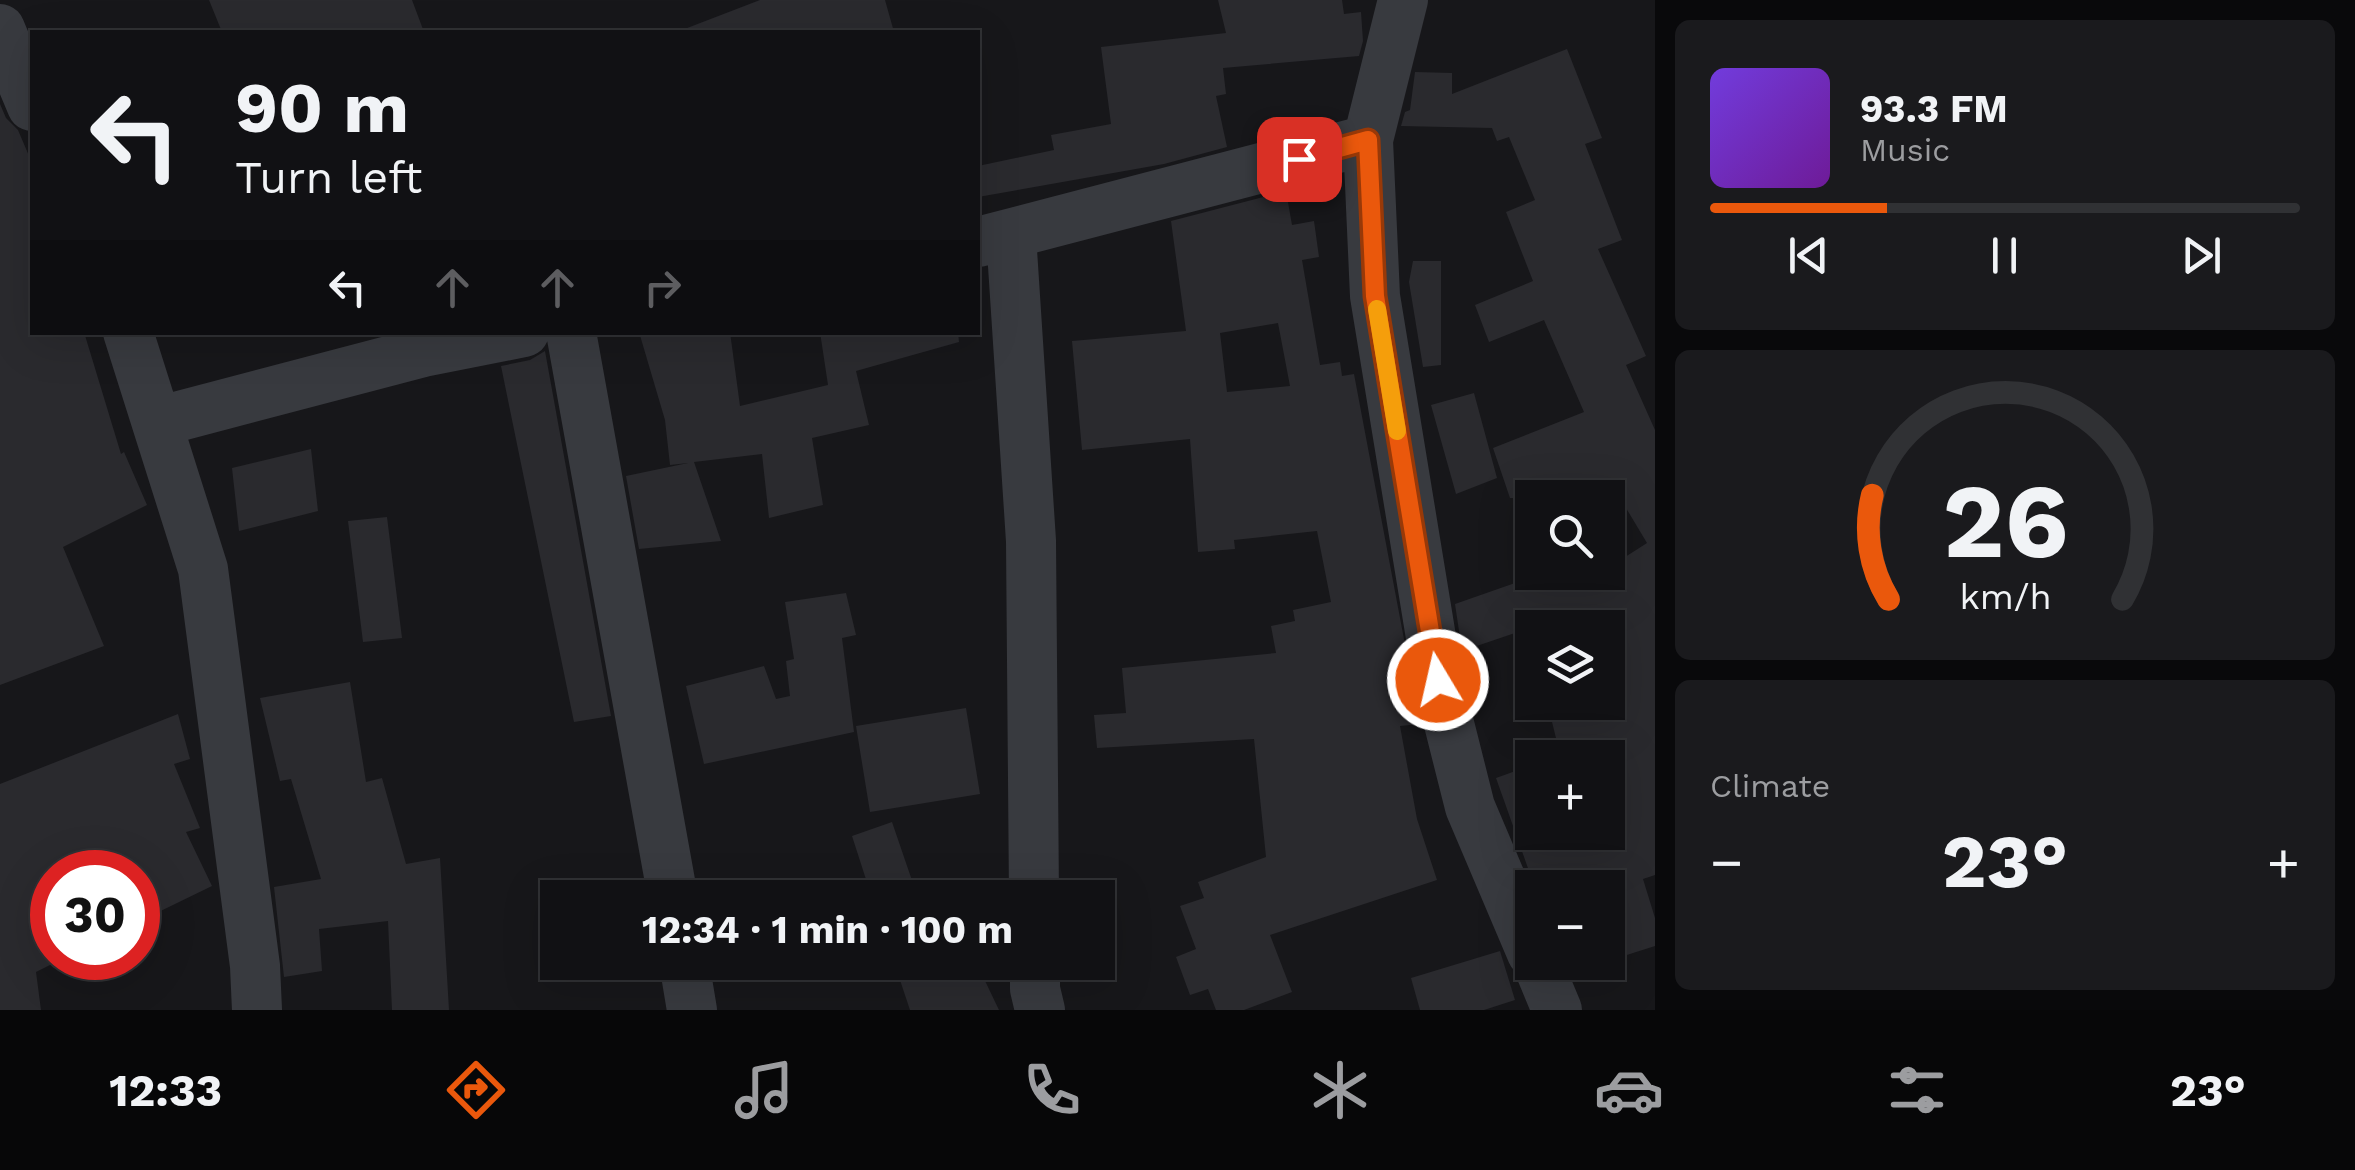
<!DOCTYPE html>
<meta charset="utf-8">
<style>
:root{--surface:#111114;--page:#1a1a1d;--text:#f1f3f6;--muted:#9c9da0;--line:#303134;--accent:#ea580c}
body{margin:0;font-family:"Work Sans",sans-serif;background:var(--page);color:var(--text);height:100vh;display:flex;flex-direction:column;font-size:38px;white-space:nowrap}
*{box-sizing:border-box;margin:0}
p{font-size:32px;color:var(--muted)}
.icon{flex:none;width:55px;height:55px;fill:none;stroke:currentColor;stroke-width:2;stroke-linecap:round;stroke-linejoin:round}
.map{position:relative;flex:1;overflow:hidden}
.side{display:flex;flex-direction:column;gap:20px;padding:20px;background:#09090b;width:700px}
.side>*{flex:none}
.hud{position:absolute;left:30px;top:30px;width:950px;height:305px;border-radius:0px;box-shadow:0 10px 40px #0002,0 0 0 2px var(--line);background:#111114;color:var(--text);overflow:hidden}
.controls{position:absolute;left:1515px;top:480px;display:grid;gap:20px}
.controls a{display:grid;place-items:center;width:110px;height:110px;border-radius:0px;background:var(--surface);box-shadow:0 10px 40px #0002,0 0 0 2px var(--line);font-size:50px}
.speed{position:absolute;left:30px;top:850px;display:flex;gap:20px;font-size:50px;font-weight:700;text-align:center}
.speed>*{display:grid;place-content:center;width:130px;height:130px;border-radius:50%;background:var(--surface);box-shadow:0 10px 40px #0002,0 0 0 2px var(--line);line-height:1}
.speed .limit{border:15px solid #d22;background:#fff;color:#111}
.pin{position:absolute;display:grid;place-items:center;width:85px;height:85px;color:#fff;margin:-42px;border-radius:20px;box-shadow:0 5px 15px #0006}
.me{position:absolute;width:110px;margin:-55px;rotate:351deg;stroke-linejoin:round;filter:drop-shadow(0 0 8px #0008)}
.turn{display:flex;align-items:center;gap:35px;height:210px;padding:0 40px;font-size:45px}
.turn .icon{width:130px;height:130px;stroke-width:2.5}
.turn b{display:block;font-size:70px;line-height:85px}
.lanes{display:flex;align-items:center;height:95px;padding:0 40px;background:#0003;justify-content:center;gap:50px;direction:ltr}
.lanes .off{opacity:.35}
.big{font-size:75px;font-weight:700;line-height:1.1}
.side .widget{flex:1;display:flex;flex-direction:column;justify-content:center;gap:15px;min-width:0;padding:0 35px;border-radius:15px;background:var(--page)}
.side .dial{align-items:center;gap:0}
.dial svg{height:260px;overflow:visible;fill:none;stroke:var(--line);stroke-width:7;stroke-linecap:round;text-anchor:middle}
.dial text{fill:var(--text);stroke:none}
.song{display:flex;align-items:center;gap:30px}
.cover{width:120px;height:120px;border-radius:15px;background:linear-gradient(135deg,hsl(260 70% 55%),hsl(280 70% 35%))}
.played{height:10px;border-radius:5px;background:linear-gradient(90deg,var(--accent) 30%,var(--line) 30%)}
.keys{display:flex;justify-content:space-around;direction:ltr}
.heat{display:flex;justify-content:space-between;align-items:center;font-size:55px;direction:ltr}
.trip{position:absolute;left:540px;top:880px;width:575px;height:100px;border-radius:0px;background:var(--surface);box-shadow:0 10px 40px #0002,0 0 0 2px var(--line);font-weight:700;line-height:100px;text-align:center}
.tab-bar{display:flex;height:160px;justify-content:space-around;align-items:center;background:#070708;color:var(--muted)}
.tab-bar .icon{width:70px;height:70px}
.tab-bar .on{color:var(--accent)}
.tab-bar b{font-size:45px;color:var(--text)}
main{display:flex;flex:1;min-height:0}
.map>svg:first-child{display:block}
</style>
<main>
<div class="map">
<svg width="1655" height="1010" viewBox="0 0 1655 1010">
<rect width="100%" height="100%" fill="#17171a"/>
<path fill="#2a2a2e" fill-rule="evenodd" d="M 209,0 L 412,0 L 424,32 L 222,32 Z
M 760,0 L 885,0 L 894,32 L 683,32 L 682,30 Z
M 1218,0 L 1342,0 L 1344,14 L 1361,12 L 1363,41 L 1359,56 L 1223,68 L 1226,94 L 1216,96 L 1227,147 L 1164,164 L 978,197 L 978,166 L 1054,150 L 1051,135 L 1111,124 L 1101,47 L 1226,33 Z
M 1567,49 L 1602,138 L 1585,144 L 1622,240 L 1598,249 L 1646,356 L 1626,365 L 1655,430 L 1655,875 L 1643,879 L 1655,918 L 1655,946 L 1608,961 L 1608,888 L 1535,888 L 1496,778 L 1532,765 L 1532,832 L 1608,832 L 1608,758 L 1561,758 L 1547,702 L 1608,702 L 1608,628 L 1530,628 L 1462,651 L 1455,604 L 1515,583 L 1517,589 L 1588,572 L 1608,572 L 1608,568 L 1647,543 L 1620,498 L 1510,498 L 1493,448 L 1584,412 L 1544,320 L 1489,342 L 1475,305 L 1533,281 L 1506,212 L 1535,200 L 1509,137 L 1497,141 L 1492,128 L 1401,126 L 1405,112 L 1410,110 L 1415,72 L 1452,73 L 1452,94 Z
M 0,104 L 6,118 L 18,130 L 32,163 L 32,332 L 84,332 L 121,454 L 124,452 L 147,505 L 63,547 L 104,646 L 0,685 Z
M 1286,191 L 1292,225 L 1314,221 L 1319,257 L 1302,260 L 1320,365 L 1340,362 L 1342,376 L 1354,374 L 1420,724 L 1400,726 L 1417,819 L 1437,880 L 1270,935 L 1292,992 L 1244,1010 L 1216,1010 L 1208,989 L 1190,995 L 1176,957 L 1196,949 L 1180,906 L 1204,898 L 1198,882 L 1266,857 L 1254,739 L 1097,748 L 1094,715 L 1126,713 L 1122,668 L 1276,653 L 1271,626 L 1295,621 L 1293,610 L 1331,602 L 1317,531 L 1234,540 L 1235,549 L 1198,552 L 1190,439 L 1082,450 L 1072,341 L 1186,331 L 1171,221 ZM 1278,323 L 1290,386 L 1227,392 L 1220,333 Z
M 1413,261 L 1441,261 L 1441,365 L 1423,367 L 1409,282 Z
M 639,332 L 730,332 L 740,406 L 828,385 L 820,332 L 958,332 L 959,342 L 856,371 L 869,425 L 812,438 L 823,505 L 769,518 L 762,454 L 694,462 L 721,541 L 639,549 L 626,476 L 688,463 L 670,465 L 665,420 Z
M 545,351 L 611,716 L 574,722 L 501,366 L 530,360 Z
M 1474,393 L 1497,478 L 1456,494 L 1431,405 Z
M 311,449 L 318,511 L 239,531 L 232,468 Z
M 387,517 L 402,638 L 363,642 L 348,521 Z
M 846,593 L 856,635 L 842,638 L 854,732 L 704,764 L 686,686 L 764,666 L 776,699 L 790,696 L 786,661 L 794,659 L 785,602 Z
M 350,682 L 366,782 L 382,778 L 406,864 L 440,858 L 449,1010 L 392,1010 L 388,921 L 319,929 L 322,971 L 284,977 L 274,887 L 321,879 L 291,779 L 280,781 L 260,698 Z
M 966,708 L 980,794 L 870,812 L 856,726 Z
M 178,714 L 190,759 L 174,764 L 200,828 L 186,832 L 212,886 L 138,922 L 138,872 L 52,872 L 52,964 L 36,972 L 41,1010 L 0,1010 L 0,784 Z
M 892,822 L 918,898 L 872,898 L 852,836 Z
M 1500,951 L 1515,1000 L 1484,1010 L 1420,1010 L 1411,978 Z
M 894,962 L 976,962 L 999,1010 L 910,1010 Z"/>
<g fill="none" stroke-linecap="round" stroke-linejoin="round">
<path stroke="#383a3f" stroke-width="50" d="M 1403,0 L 1368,140 L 1375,296 L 1438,680 L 1470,807 L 1532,953
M 0,29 L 32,106
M 1011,235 L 1031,541 L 1034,898
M 978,242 L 1368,140
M 128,332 L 203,569 L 255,966 L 257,1010
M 571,332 L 673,898
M 157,422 L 423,352 L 524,332
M 684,962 L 692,1010
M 1035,962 L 1035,989 L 1040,1010
M 1537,962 L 1557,1010"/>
</g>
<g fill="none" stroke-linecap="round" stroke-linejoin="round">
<defs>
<path id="route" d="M 1299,159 L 1368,140 L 1375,296 L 1438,680"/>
</defs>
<use href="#route" stroke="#983908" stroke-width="25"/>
<use href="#route" stroke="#ea580c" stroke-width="18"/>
<path stroke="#f59e0b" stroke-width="18" d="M 1377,309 L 1397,431"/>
</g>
</svg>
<div class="controls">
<a><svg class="icon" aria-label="search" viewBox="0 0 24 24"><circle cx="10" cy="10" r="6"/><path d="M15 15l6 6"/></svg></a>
<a><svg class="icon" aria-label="layers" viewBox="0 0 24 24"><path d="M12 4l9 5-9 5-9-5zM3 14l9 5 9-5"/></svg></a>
<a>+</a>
<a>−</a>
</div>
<div class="speed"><div class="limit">30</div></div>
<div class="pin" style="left:1299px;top:159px;background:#d93025"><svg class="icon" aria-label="arrive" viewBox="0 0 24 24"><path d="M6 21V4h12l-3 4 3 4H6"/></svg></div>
<svg class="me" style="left:1438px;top:680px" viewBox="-20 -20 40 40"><circle r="17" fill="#ea580c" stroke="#fff" stroke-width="3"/><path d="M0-11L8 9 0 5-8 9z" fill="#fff"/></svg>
<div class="trip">12:34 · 1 min · 100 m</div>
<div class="hud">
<div class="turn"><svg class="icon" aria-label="left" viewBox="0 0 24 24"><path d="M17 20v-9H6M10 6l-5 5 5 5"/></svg><div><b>90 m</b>Turn left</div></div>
<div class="lanes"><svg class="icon" aria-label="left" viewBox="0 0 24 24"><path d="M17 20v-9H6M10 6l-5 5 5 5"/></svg><svg class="icon off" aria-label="ahead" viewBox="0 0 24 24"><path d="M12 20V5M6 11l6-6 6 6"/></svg><svg class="icon off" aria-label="ahead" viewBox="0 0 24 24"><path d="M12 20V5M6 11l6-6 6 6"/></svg><svg class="icon off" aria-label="right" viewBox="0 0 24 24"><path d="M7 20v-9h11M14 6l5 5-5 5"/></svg></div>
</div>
</div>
<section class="side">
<div class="widget">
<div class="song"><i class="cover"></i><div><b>93.3 FM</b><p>Music</p></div></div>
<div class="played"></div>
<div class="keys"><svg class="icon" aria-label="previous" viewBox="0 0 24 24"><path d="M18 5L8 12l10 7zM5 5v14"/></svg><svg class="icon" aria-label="pause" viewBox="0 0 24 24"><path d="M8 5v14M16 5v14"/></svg><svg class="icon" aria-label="next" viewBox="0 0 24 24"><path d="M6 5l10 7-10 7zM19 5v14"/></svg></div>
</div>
<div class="widget dial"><svg viewBox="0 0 100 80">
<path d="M14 69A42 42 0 1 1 86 69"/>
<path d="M14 69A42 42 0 0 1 9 37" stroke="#ea580c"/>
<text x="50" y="56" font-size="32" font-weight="700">26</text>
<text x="50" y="72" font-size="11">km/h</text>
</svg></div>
<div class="widget"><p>Climate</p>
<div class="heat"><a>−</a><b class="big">23°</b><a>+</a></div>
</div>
</section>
</main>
<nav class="tab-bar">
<b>12:33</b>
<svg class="icon on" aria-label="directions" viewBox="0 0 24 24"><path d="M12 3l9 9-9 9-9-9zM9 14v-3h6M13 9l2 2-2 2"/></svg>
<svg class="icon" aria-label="music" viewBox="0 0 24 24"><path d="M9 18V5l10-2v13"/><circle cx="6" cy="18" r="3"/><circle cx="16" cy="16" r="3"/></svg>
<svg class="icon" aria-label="phone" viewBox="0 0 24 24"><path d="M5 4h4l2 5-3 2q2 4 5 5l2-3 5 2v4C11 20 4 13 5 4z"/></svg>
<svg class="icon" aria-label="climate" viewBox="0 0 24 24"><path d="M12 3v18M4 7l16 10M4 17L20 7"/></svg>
<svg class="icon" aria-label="car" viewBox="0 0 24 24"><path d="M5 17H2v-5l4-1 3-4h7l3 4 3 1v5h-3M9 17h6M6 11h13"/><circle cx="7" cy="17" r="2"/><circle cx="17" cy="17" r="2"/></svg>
<svg class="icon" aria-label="filters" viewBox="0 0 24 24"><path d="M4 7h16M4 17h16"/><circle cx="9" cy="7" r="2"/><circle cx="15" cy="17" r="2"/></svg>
<b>23°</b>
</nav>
